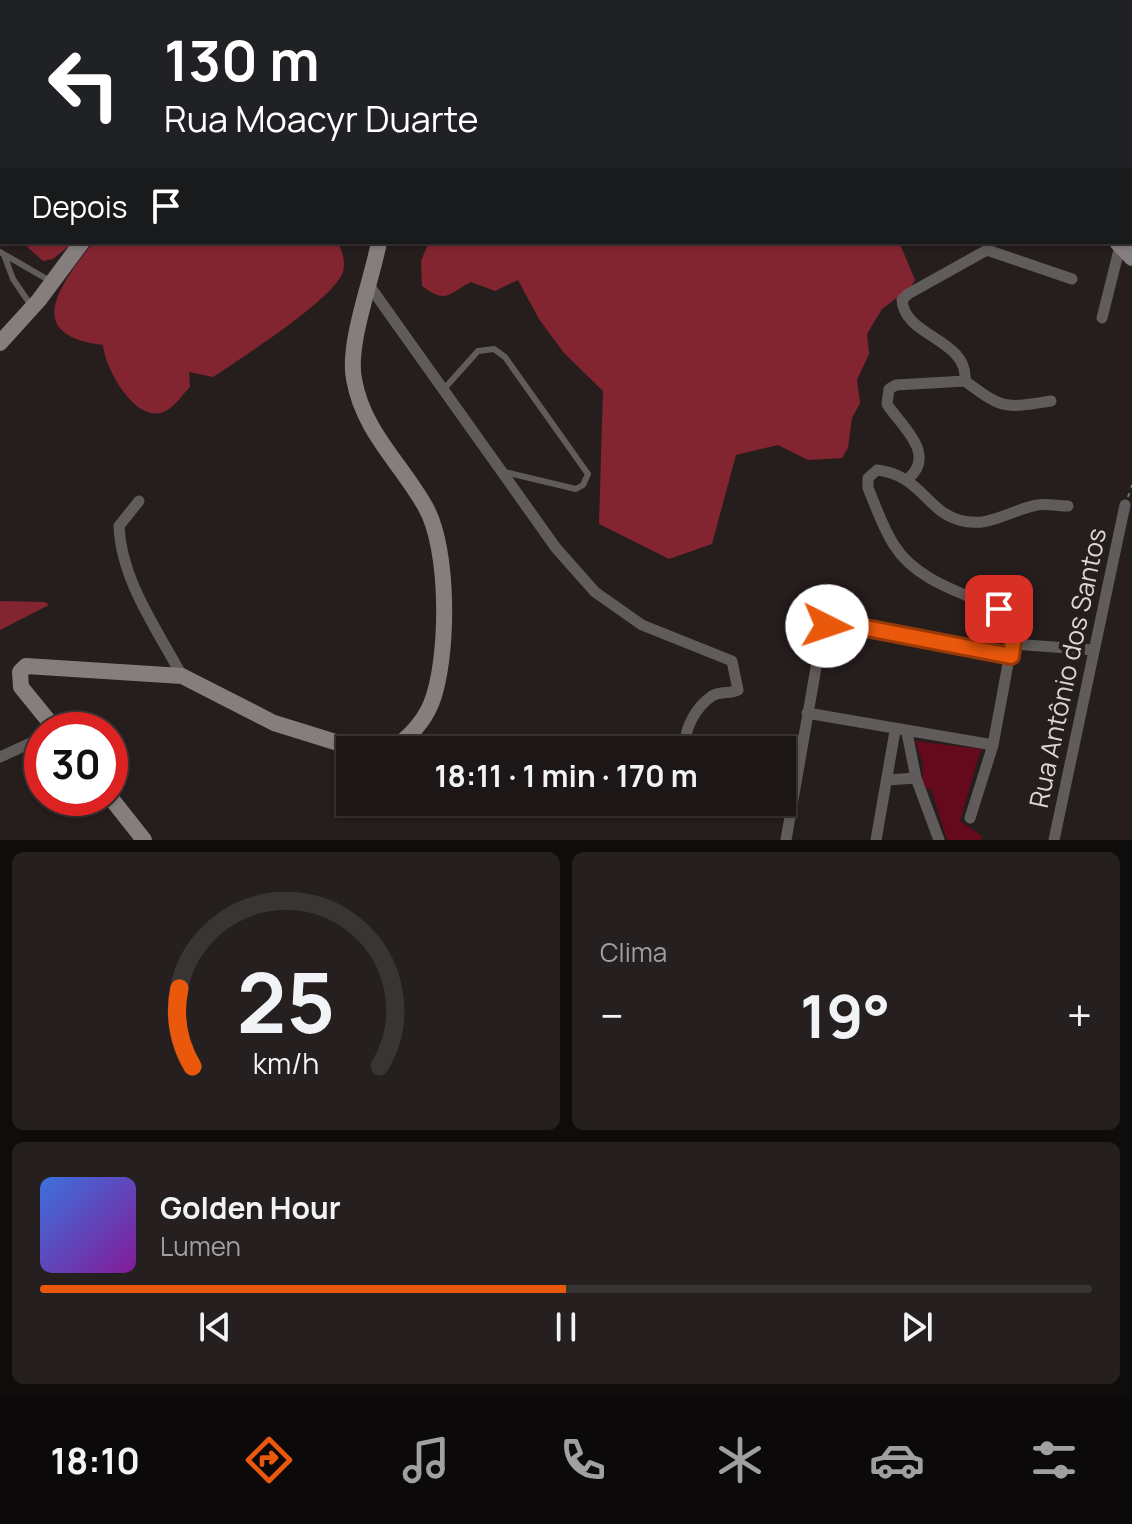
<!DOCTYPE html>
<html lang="pt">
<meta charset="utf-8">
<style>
:root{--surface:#1c1616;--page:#251f1f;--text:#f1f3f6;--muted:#a09fa1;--line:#3a3535;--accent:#ea580c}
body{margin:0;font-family:Manrope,sans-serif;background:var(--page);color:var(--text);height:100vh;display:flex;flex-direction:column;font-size:30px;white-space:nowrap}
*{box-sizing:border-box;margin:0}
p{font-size:26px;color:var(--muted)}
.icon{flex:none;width:44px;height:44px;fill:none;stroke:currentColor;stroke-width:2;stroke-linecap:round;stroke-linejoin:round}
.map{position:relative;height:840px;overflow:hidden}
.panel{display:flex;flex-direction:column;gap:12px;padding:12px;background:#0f0c0c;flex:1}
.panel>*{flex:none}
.top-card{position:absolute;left:0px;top:0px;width:1132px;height:244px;box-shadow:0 2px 6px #0004,0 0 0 2px var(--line);background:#202124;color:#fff;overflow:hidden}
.speed{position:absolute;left:24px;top:712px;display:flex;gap:16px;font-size:40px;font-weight:700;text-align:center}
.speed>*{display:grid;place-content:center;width:104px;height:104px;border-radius:50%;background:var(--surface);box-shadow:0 2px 6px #0004,0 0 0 2px var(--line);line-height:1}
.speed .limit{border:12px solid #d22;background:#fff;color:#111}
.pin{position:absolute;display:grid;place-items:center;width:68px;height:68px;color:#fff;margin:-34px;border-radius:16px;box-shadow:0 4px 12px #0006}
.me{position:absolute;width:88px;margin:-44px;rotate:94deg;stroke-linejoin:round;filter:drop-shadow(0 0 6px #0008)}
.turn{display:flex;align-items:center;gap:28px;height:168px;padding:0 32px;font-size:36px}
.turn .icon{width:104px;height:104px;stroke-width:2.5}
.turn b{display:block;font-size:56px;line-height:68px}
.then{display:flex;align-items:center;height:76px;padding:0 32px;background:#0003;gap:16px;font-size:30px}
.big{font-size:60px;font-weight:700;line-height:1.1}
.panel .widget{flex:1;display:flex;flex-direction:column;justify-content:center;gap:12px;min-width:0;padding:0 28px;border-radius:12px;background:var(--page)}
.panel .dial{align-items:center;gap:0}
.dial svg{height:208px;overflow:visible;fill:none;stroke:var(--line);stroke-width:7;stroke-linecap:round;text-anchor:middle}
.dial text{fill:var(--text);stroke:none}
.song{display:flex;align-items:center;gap:24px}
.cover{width:96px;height:96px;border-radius:12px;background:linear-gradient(135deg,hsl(220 70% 55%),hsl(290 70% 35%))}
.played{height:8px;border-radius:4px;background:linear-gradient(90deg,var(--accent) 50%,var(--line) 50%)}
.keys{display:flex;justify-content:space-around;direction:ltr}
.heat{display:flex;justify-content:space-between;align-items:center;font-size:44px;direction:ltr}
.panel .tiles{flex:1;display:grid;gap:12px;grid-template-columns:1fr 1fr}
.widget:last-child{grid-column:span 2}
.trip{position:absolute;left:336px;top:736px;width:460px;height:80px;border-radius:0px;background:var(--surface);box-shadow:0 2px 6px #0004,0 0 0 2px var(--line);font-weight:700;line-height:80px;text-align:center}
.tab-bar{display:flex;height:128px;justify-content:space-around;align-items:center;background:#0b0909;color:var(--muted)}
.tab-bar .icon{width:56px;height:56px}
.tab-bar .current{color:var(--accent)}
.tab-bar b{font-size:36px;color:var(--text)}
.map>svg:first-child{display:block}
</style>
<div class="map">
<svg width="1132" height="840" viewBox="0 0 1132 840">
<rect width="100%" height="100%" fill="#261d1d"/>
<path fill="#640a1c" d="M 915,741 L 981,749 L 960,821 L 982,836 L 981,840 L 947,840 L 931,789 L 922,788 L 923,764 Z"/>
<path fill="#832530" d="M 0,0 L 60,2 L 2,2 L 2,216 Z
M 693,0 L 831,0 L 832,2 L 693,2 Z
M 22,242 L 74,242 L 53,259 L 43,261 Z
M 93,242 L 338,242 C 342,252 346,261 343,272 C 333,300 241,358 213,377 L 189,372 L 190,387 C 182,395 173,410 161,413 C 132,419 105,367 103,345 C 19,335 63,282 93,242 Z
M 429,242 L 899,242 L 915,280 L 910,288 L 882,309 L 867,334 L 869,354 L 857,380 L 860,403 L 852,418 L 848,448 L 842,458 L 808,460 L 778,445 L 736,455 L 712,544 L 669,559 L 599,524 L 603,391 L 564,353 L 539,319 L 518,280 L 495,291 L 471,282 C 449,293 447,305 422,286 L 421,261 Z
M 0,601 L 45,602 L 49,605 L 0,630 Z"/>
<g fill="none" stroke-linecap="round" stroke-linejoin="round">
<path stroke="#7c7474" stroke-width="2" stroke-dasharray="4 6" stroke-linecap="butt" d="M 1128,497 L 1132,485"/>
<path stroke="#615c5c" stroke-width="6" d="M 0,252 L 52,282
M 4,255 L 13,279 L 30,304
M 443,390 L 478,351 L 494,349 L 505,357 L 588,474 L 583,485 L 576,489 L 504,472"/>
<path stroke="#615c5c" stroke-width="11" d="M 117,0 L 118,2
M 464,0 L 465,2
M 987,250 L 1072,279
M 371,288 L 556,548 L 595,592 L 642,625 L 732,661 L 738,690 C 730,694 720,691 712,696 C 697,706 683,729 686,747 L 728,748 L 803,740
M 1102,318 L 1120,246
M 965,381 C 969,339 904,337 902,300 L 908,294 L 987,250
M 909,478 C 937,453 900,425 887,404 L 889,389 L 896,385 L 965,381 C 1004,410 1004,408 1051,401
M 139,501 L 119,526 C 121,580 157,629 182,676
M 1014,644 L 1094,650
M 807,713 L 993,745
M 907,733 L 916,778 L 939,840
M 0,757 L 35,741
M 887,780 L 916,778
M 970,818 L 993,745 L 1015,626 L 1011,615 C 973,595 919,585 894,545 C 883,528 876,507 868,488 L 868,478 L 877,470 C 921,475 925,510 959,520 C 988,529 1010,510 1037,505 C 1046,503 1058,506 1068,506
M 786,840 L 821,639 L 827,626 L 840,623 L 1011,656
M 876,840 L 895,731
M 1054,840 L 1125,505"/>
<path stroke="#867e7e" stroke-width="16" d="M 939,0 L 940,2
M 269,2 L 271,0
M 308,2 L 311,0
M 423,2 L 423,0
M 379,242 C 372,280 347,344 354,379 C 363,431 400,462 425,506 C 450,548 449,660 431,704 C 423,723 407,739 391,750
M 1117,242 L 1132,258
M 0,343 L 39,300 L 82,242
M 56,730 L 21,687 L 20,672 L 26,666 L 182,676 L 274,723 L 361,750
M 110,797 L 144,840"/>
</g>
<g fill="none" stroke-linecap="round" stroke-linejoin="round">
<defs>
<path id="route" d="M 827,626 L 840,623 L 1011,656 L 1015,626 L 1011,615 L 999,609"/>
</defs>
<use href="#route" stroke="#983908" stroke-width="20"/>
<use href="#route" stroke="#ea580c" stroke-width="14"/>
</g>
<g text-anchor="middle" stroke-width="8" stroke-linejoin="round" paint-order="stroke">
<g font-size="26" fill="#dcd5d5" stroke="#261d1d">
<text transform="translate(1068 668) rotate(-78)" y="9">Rua Antônio dos Santos</text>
</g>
</g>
</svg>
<div class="speed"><div class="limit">30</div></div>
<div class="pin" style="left:999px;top:609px;background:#d93025"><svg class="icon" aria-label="arrive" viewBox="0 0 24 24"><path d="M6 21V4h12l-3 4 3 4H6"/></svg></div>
<svg class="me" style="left:827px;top:626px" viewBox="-20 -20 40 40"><circle r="19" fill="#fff"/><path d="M0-13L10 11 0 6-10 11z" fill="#ea580c"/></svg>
<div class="trip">18:11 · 1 min · 170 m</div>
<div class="top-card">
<div class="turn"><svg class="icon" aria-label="left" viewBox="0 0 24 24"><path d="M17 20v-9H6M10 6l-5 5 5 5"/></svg><div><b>130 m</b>Rua Moacyr Duarte</div></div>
<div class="then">Depois<svg class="icon" aria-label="arrive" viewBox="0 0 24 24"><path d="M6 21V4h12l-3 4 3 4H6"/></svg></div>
</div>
</div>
<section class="panel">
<div class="tiles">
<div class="widget dial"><svg viewBox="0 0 100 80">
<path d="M14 69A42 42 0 1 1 86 69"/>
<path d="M14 69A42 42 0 0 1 9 39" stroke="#ea580c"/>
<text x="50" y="56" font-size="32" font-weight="700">25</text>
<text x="50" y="72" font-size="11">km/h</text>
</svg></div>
<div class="widget"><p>Clima</p>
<div class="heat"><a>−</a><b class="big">19°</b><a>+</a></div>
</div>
<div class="widget">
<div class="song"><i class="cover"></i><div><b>Golden Hour</b><p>Lumen</p></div></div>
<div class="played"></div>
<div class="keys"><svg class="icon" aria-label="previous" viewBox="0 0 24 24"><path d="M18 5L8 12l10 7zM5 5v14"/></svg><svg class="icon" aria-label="pause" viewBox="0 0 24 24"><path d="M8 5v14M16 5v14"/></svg><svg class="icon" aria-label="next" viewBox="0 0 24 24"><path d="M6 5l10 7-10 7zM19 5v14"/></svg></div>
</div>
</div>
</section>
<nav class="tab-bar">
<b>18:10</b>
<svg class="icon current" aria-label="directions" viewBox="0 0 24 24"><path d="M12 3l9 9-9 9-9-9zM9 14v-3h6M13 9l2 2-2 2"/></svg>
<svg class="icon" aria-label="music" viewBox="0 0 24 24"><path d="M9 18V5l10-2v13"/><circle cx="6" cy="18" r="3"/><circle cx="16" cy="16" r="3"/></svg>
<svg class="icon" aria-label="phone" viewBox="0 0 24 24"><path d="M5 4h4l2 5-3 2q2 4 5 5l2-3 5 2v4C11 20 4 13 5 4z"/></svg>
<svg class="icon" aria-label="climate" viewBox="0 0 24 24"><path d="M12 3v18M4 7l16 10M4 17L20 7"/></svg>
<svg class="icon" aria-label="car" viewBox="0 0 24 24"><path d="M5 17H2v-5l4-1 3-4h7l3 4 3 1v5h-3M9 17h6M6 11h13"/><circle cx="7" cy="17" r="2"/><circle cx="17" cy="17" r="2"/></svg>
<svg class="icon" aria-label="filters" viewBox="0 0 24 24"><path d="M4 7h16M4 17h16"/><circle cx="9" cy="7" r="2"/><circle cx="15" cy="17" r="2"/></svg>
</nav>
